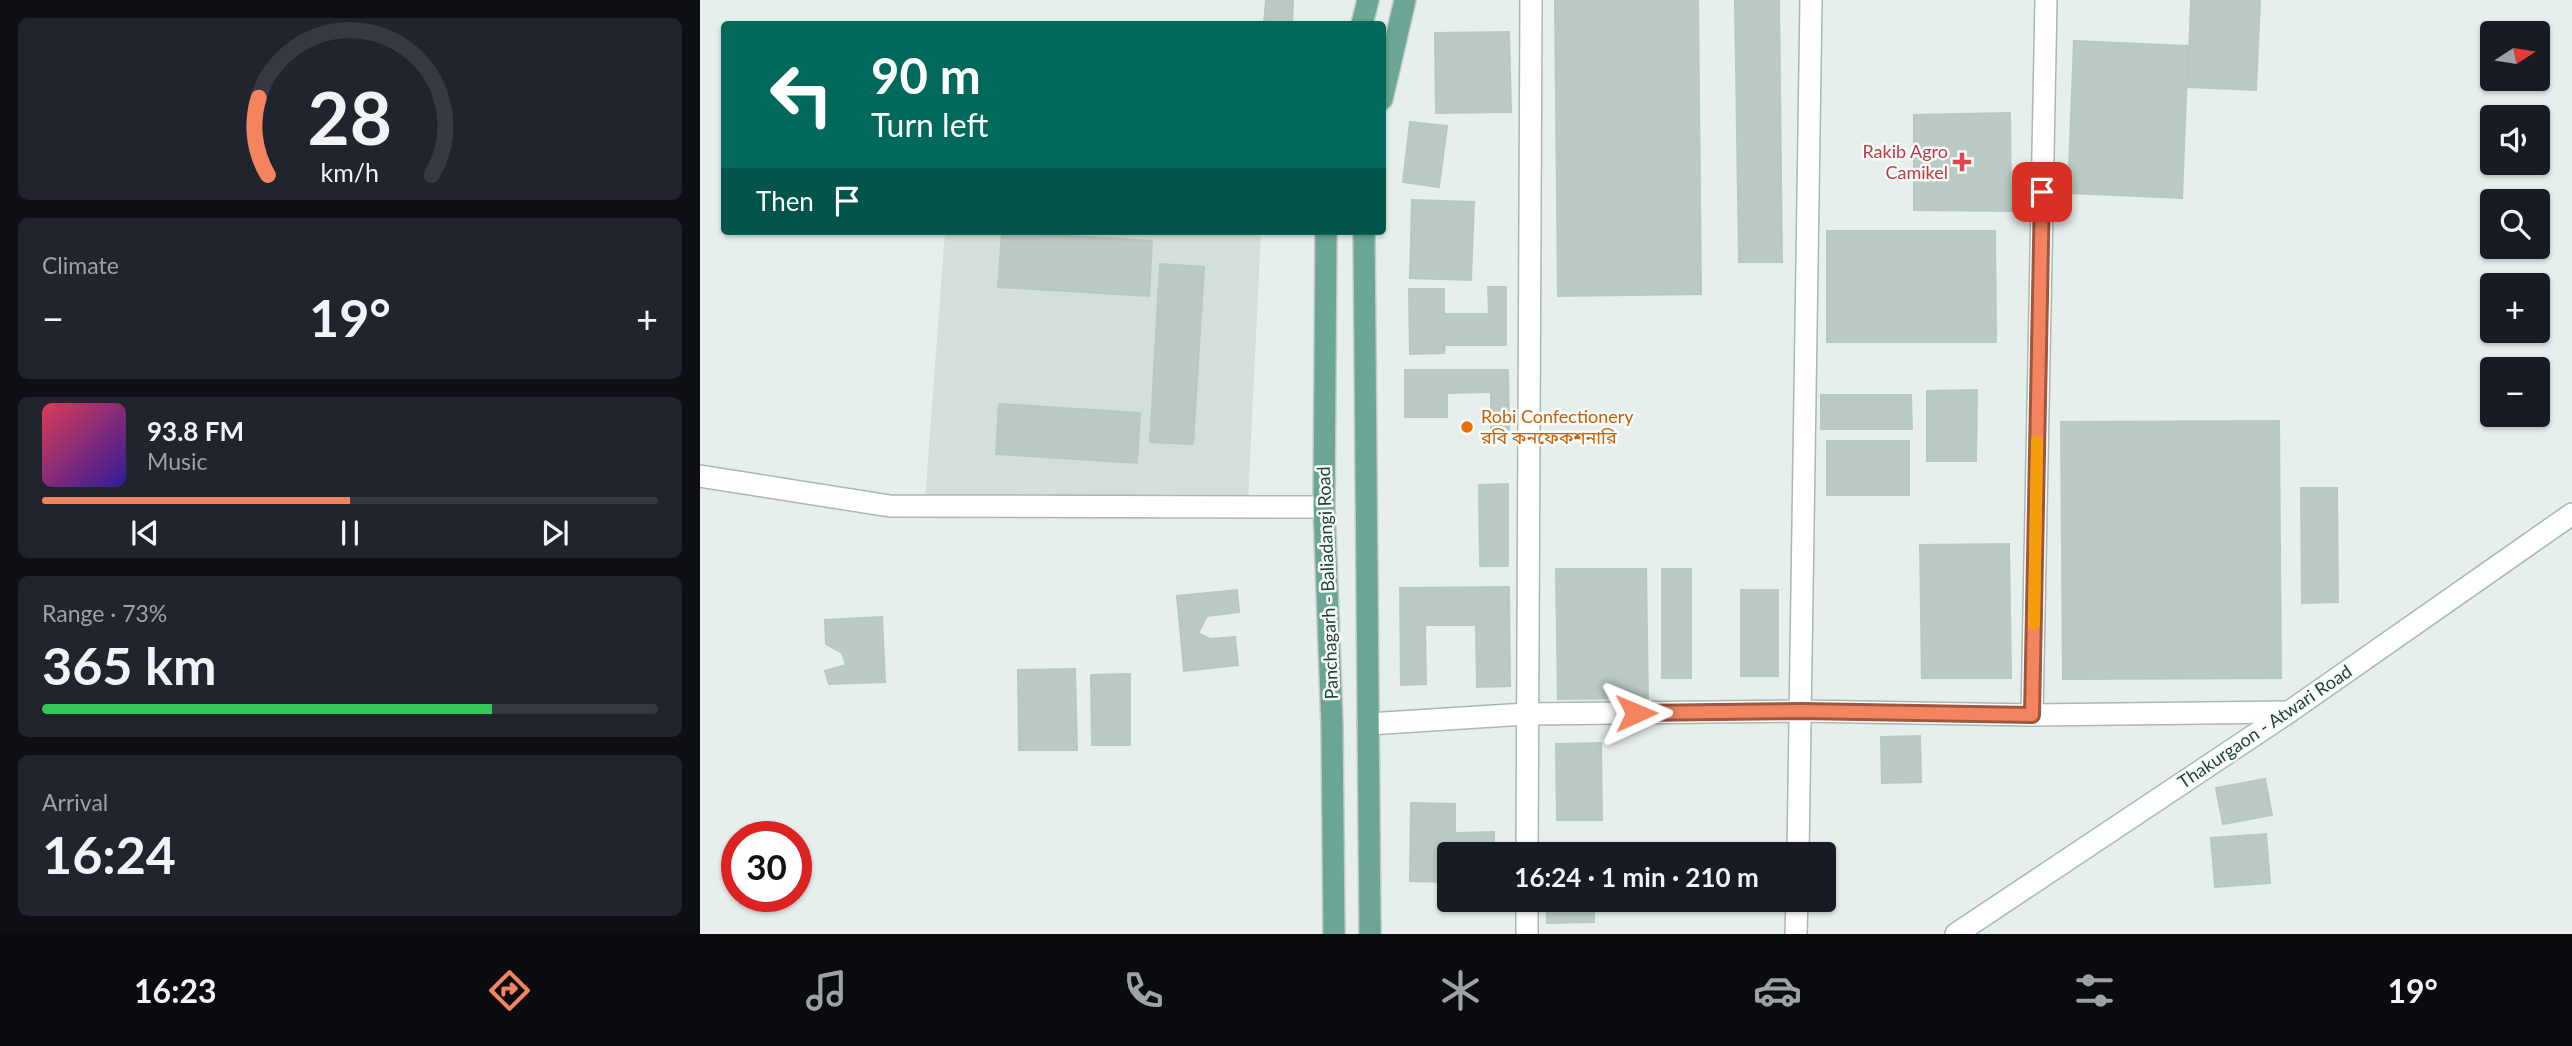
<!DOCTYPE html>
<meta charset="utf-8">
<style>
:root{--surface:#171b24;--page:#20242c;--text:#f1f3f6;--muted:#9ea1a6;--line:#363941;--accent:#f4845f}
body{margin:0;font-family:Lato,"Noto Sans Bengali",sans-serif;background:var(--page);color:var(--text);height:100vh;display:flex;flex-direction:column;font-size:26px;white-space:nowrap}
*{box-sizing:border-box;margin:0}
p{font-size:23px;color:var(--muted)}
.icon{flex:none;width:38px;height:38px;fill:none;stroke:currentColor;stroke-width:2;stroke-linecap:round;stroke-linejoin:round}
.map{position:relative;flex:1;overflow:hidden}
.side{display:flex;flex-direction:column;gap:18px;padding:18px;background:#0d0f14;width:700px}
.side>*{flex:none}
.banner{position:absolute;left:21px;top:21px;width:665px;height:214px;border-radius:7px;box-shadow:0 2px 5px #0004;background:#00695c;color:#fff;overflow:hidden}
.needle{width:46px;rotate:78deg}
.tools{position:absolute;left:1780px;top:21px;display:grid;gap:14px}
.tools a{display:grid;place-items:center;width:70px;height:70px;border-radius:7px;background:var(--surface);box-shadow:0 2px 5px #0004;font-size:35px}
.speed{position:absolute;left:21px;top:821px;display:flex;gap:14px;font-size:35px;font-weight:700;text-align:center}
.speed>*{display:grid;place-content:center;width:91px;height:91px;border-radius:50%;background:var(--surface);box-shadow:0 2px 5px #0004;line-height:1}
.speed .limit{border:10px solid #d22;background:#fff;color:#111}
.pin{position:absolute;display:grid;place-items:center;width:60px;height:60px;color:#fff;margin:-30px;border-radius:14px;box-shadow:0 4px 10px #0006}
.me{position:absolute;width:77px;margin:-38px;rotate:89deg;stroke-linejoin:round;filter:drop-shadow(0 0 5px #0008)}
.turn{display:flex;align-items:center;gap:24px;height:147px;padding:0 35px;font-size:32px}
.turn .icon{width:91px;height:91px;stroke-width:2.5}
.turn b{display:block;font-size:49px;line-height:60px}
.then{display:flex;align-items:center;height:66px;padding:0 35px;background:#0003;gap:14px;font-size:26px}
.big{font-size:52px;font-weight:700;line-height:1.1}
.side .tile{flex:1;display:flex;flex-direction:column;justify-content:center;gap:10px;min-width:0;padding:0 24px;border-radius:10px;background:var(--page)}
.side .dial{align-items:center;gap:0}
.dial svg{height:182px;overflow:visible;fill:none;stroke:var(--line);stroke-width:7;stroke-linecap:round;text-anchor:middle}
.dial text{fill:var(--text);stroke:none}
.song{display:flex;align-items:center;gap:21px}
.cover{width:84px;height:84px;border-radius:10px;background:linear-gradient(135deg,hsl(350 70% 55%),hsl(250 70% 35%))}
.played{height:7px;border-radius:4px;background:linear-gradient(90deg,var(--accent) 50%,var(--line) 50%)}
.keys{display:flex;justify-content:space-around;direction:ltr}
.heat{display:flex;justify-content:space-between;align-items:center;font-size:38px;direction:ltr}
.charge{height:10px;border-radius:5px;background:linear-gradient(90deg,#34c759 73%,var(--line) 0)}
.trip{position:absolute;left:737px;top:842px;width:399px;height:70px;border-radius:7px;background:var(--surface);box-shadow:0 2px 5px #0004;font-weight:700;line-height:70px;text-align:center}
.tabs{display:flex;height:112px;justify-content:space-around;align-items:center;background:#090b0e;color:var(--muted)}
.tabs .icon{width:49px;height:49px}
.tabs .selected{color:var(--accent)}
.tabs b{font-size:32px;color:var(--text)}
main{display:flex;flex:1;min-height:0}
.map>svg:first-child{display:block}
</style>
<main>
<section class="side">
<div class="tile dial"><svg viewBox="0 0 100 80">
<path d="M14 69A42 42 0 1 1 86 69"/>
<path d="M14 69A42 42 0 0 1 10 35" stroke="#f4845f"/>
<text x="50" y="56" font-size="32" font-weight="700">28</text>
<text x="50" y="72" font-size="11">km/h</text>
</svg></div>
<div class="tile"><p>Climate</p>
<div class="heat"><a>−</a><b class="big">19°</b><a>+</a></div>
</div>
<div class="tile">
<div class="song"><i class="cover"></i><div><b>93.8 FM</b><p>Music</p></div></div>
<div class="played"></div>
<div class="keys"><svg class="icon" aria-label="previous" viewBox="0 0 24 24"><path d="M18 5L8 12l10 7zM5 5v14"/></svg><svg class="icon" aria-label="pause" viewBox="0 0 24 24"><path d="M8 5v14M16 5v14"/></svg><svg class="icon" aria-label="next" viewBox="0 0 24 24"><path d="M6 5l10 7-10 7zM19 5v14"/></svg></div>
</div>
<div class="tile"><p>Range · 73%</p><b class="big">365 km</b><div class="charge"></div></div>
<div class="tile"><p>Arrival</p><b class="big">16:24</b></div>
</section>
<div class="map">
<svg width="1872" height="934" viewBox="0 0 1872 934">
<rect width="100%" height="100%" fill="#e6efeb"/>
<path fill="#d4dfda" d="M 245,231 L 561,231 L 548,502 L 225,501 Z"/>
<path fill="#bbcac4" stroke="#b8c9c2" stroke-width="2" d="M 566,0 L 593,0 L 592,24 L 564,24 Z
M 855,0 L 998,0 L 1001,294 L 858,296 Z
M 1035,0 L 1079,0 L 1082,262 L 1039,262 Z
M 1491,0 L 1560,0 L 1556,90 L 1488,87 Z
M 809,32 L 811,112 L 736,113 L 735,33 Z
M 1374,41 L 1488,46 L 1482,198 L 1368,193 Z
M 1310,113 L 1311,211 L 1214,210 L 1214,115 Z
M 710,122 L 747,126 L 739,187 L 703,182 Z
M 712,200 L 774,202 L 771,280 L 710,278 Z
M 1127,231 L 1295,231 L 1296,342 L 1127,342 Z
M 302,232 L 452,241 L 449,296 L 298,287 Z
M 460,264 L 504,267 L 493,444 L 450,442 Z
M 788,287 L 806,287 L 806,345 L 745,345 L 744,353 L 710,354 L 709,289 L 744,289 L 744,314 L 789,314 Z
M 705,370 L 808,370 L 809,432 L 791,432 L 791,392 L 747,393 L 747,417 L 705,417 Z
M 1277,390 L 1276,461 L 1227,461 L 1227,391 Z
M 1121,395 L 1211,395 L 1212,429 L 1121,429 Z
M 299,404 L 440,413 L 437,463 L 296,454 Z
M 1579,421 L 1581,678 L 1363,679 L 1361,422 Z
M 1127,441 L 1209,441 L 1209,495 L 1127,495 Z
M 808,484 L 808,566 L 780,566 L 779,485 Z
M 1601,488 L 1637,488 L 1638,602 L 1602,603 Z
M 1309,544 L 1311,678 L 1222,678 L 1220,545 Z
M 856,569 L 946,569 L 948,698 L 858,699 Z
M 962,569 L 991,569 L 991,678 L 962,678 Z
M 809,587 L 810,686 L 777,687 L 776,625 L 725,625 L 726,684 L 701,685 L 700,588 Z
M 537,590 L 539,612 L 507,616 L 498,633 L 510,639 L 535,637 L 538,665 L 484,671 L 477,596 Z
M 1041,590 L 1078,590 L 1078,676 L 1041,676 Z
M 182,617 L 185,682 L 129,684 L 125,671 L 146,665 L 142,653 L 126,644 L 125,620 Z
M 375,669 L 377,750 L 319,750 L 318,670 Z
M 430,674 L 430,745 L 392,745 L 391,675 Z
M 1220,736 L 1221,782 L 1182,783 L 1181,737 Z
M 901,743 L 902,820 L 857,820 L 856,744 Z
M 1565,779 L 1572,815 L 1523,824 L 1516,788 Z
M 711,803 L 755,804 L 755,833 L 794,832 L 794,854 L 749,854 L 749,882 L 710,881 Z
M 1566,834 L 1570,883 L 1515,887 L 1511,838 Z
M 893,845 L 894,854 L 846,854 L 846,846 Z
M 846,900 L 894,900 L 894,922 L 847,923 Z"/>
<g fill="none" stroke-linecap="round" stroke-linejoin="round">
<defs>
<path id="street" d="M 0,476 L 190,506 L 624,507
M 1332,715 L 1346,0
M 668,724 L 826,714 L 1101,711 L 1332,715 L 1589,712
M 827,854 L 831,0
M 1098,854 L 1111,0
M 827,900 L 827,934
M 1096,934 L 1097,900"/>
<path id="secondary" d="M 1256,934 L 1589,712 L 1872,514"/>
<path id="primary" d="M 662,24 L 668,0
M 682,99 L 705,0
M 626,231 L 624,507 L 632,725 L 634,934
M 664,231 L 670,934"/>
</defs>
<use href="#street" stroke="#a8b8b2" stroke-width="24"/>
<use href="#secondary" stroke="#a4bbb3" stroke-width="24"/>
<use href="#primary" stroke="#c2cac8" stroke-width="24"/>
<use href="#street" stroke="#fff" stroke-width="21"/>
<use href="#secondary" stroke="#fff" stroke-width="21"/>
<use href="#primary" stroke="#6aa596" stroke-width="21"/>
</g>
<g fill="none" stroke-linecap="round" stroke-linejoin="round">
<defs>
<path id="route" d="M 936,713 L 1101,711 L 1332,715 L 1342,192"/>
</defs>
<use href="#route" stroke="#9f563e" stroke-width="18"/>
<use href="#route" stroke="#f4845f" stroke-width="12"/>
<path stroke="#f59e0b" stroke-width="12" d="M 1334,624 L 1337,441"/>
</g>
<path fill="#e0444e" stroke="#f7fbf9" stroke-width="2.5" d="M1258.5 151.5h7v7h7v7h-7v7h-7v-7h-7v-7h7z"/>
<circle fill="#e8710a" stroke="#f7fbf9" stroke-width="2.5" cx="767" cy="427" r="7"/>
<g text-anchor="middle" stroke-width="5" stroke-linejoin="round" paint-order="stroke">
<g font-size="18" fill="#be3a42" stroke="#f7fbf9" text-anchor="end">
<text x="1248" y="158">Rakib Agro<tspan x="1248" dy="21">Camikel</tspan></text>
</g>
<g font-size="18" fill="#c56008" stroke="#f7fbf9" text-anchor="start">
<text x="781" y="423">Robi Confectionery<tspan x="781" dy="21">রবি কনফেকশনারি</tspan></text>
</g>
<g font-size="18" fill="#24423a" stroke="#f7fbf9">
<text transform="translate(628 583) rotate(-92)" y="6">Panchagarh - Baliadangi Road</text>
<text transform="translate(1565 727) rotate(-34)" y="6">Thakurgaon - Atwari Road</text>
</g>
</g>
</svg>
<div class="tools">
<a><svg class="needle" viewBox="-14 -14 28 28"><path d="M0-13l5 13h-10z" fill="#e53935"/><path d="M0 13l5-13h-10z" fill="#9ea1a6"/></svg></a>
<a><svg class="icon" aria-label="sound" viewBox="0 0 24 24"><path d="M4 9h4l5-4v14l-5-4H4zM17 9q2 3 0 6"/></svg></a>
<a><svg class="icon" aria-label="search" viewBox="0 0 24 24"><circle cx="10" cy="10" r="6"/><path d="M15 15l6 6"/></svg></a>
<a>+</a>
<a>−</a>
</div>
<div class="speed"><div class="limit">30</div></div>
<div class="pin" style="left:1342px;top:192px;background:#d93025"><svg class="icon" aria-label="arrive" viewBox="0 0 24 24"><path d="M6 21V4h12l-3 4 3 4H6"/></svg></div>
<svg class="me" style="left:936px;top:713px" viewBox="-20 -20 40 40"><path d="M0-17L14 15 0 8-14 15z" fill="#f4845f" stroke="#fff" stroke-width="4"/></svg>
<div class="trip">16:24 · 1 min · 210 m</div>
<div class="banner">
<div class="turn"><svg class="icon" aria-label="left" viewBox="0 0 24 24"><path d="M17 20v-9H6M10 6l-5 5 5 5"/></svg><div><b>90 m</b>Turn left</div></div>
<div class="then">Then<svg class="icon" aria-label="arrive" viewBox="0 0 24 24"><path d="M6 21V4h12l-3 4 3 4H6"/></svg></div>
</div>
</div>
</main>
<nav class="tabs">
<b>16:23</b>
<svg class="icon selected" aria-label="directions" viewBox="0 0 24 24"><path d="M12 3l9 9-9 9-9-9zM9 14v-3h6M13 9l2 2-2 2"/></svg>
<svg class="icon" aria-label="music" viewBox="0 0 24 24"><path d="M9 18V5l10-2v13"/><circle cx="6" cy="18" r="3"/><circle cx="16" cy="16" r="3"/></svg>
<svg class="icon" aria-label="phone" viewBox="0 0 24 24"><path d="M5 4h4l2 5-3 2q2 4 5 5l2-3 5 2v4C11 20 4 13 5 4z"/></svg>
<svg class="icon" aria-label="climate" viewBox="0 0 24 24"><path d="M12 3v18M4 7l16 10M4 17L20 7"/></svg>
<svg class="icon" aria-label="car" viewBox="0 0 24 24"><path d="M5 17H2v-5l4-1 3-4h7l3 4 3 1v5h-3M9 17h6M6 11h13"/><circle cx="7" cy="17" r="2"/><circle cx="17" cy="17" r="2"/></svg>
<svg class="icon" aria-label="filters" viewBox="0 0 24 24"><path d="M4 7h16M4 17h16"/><circle cx="9" cy="7" r="2"/><circle cx="15" cy="17" r="2"/></svg>
<b>19°</b>
</nav>
